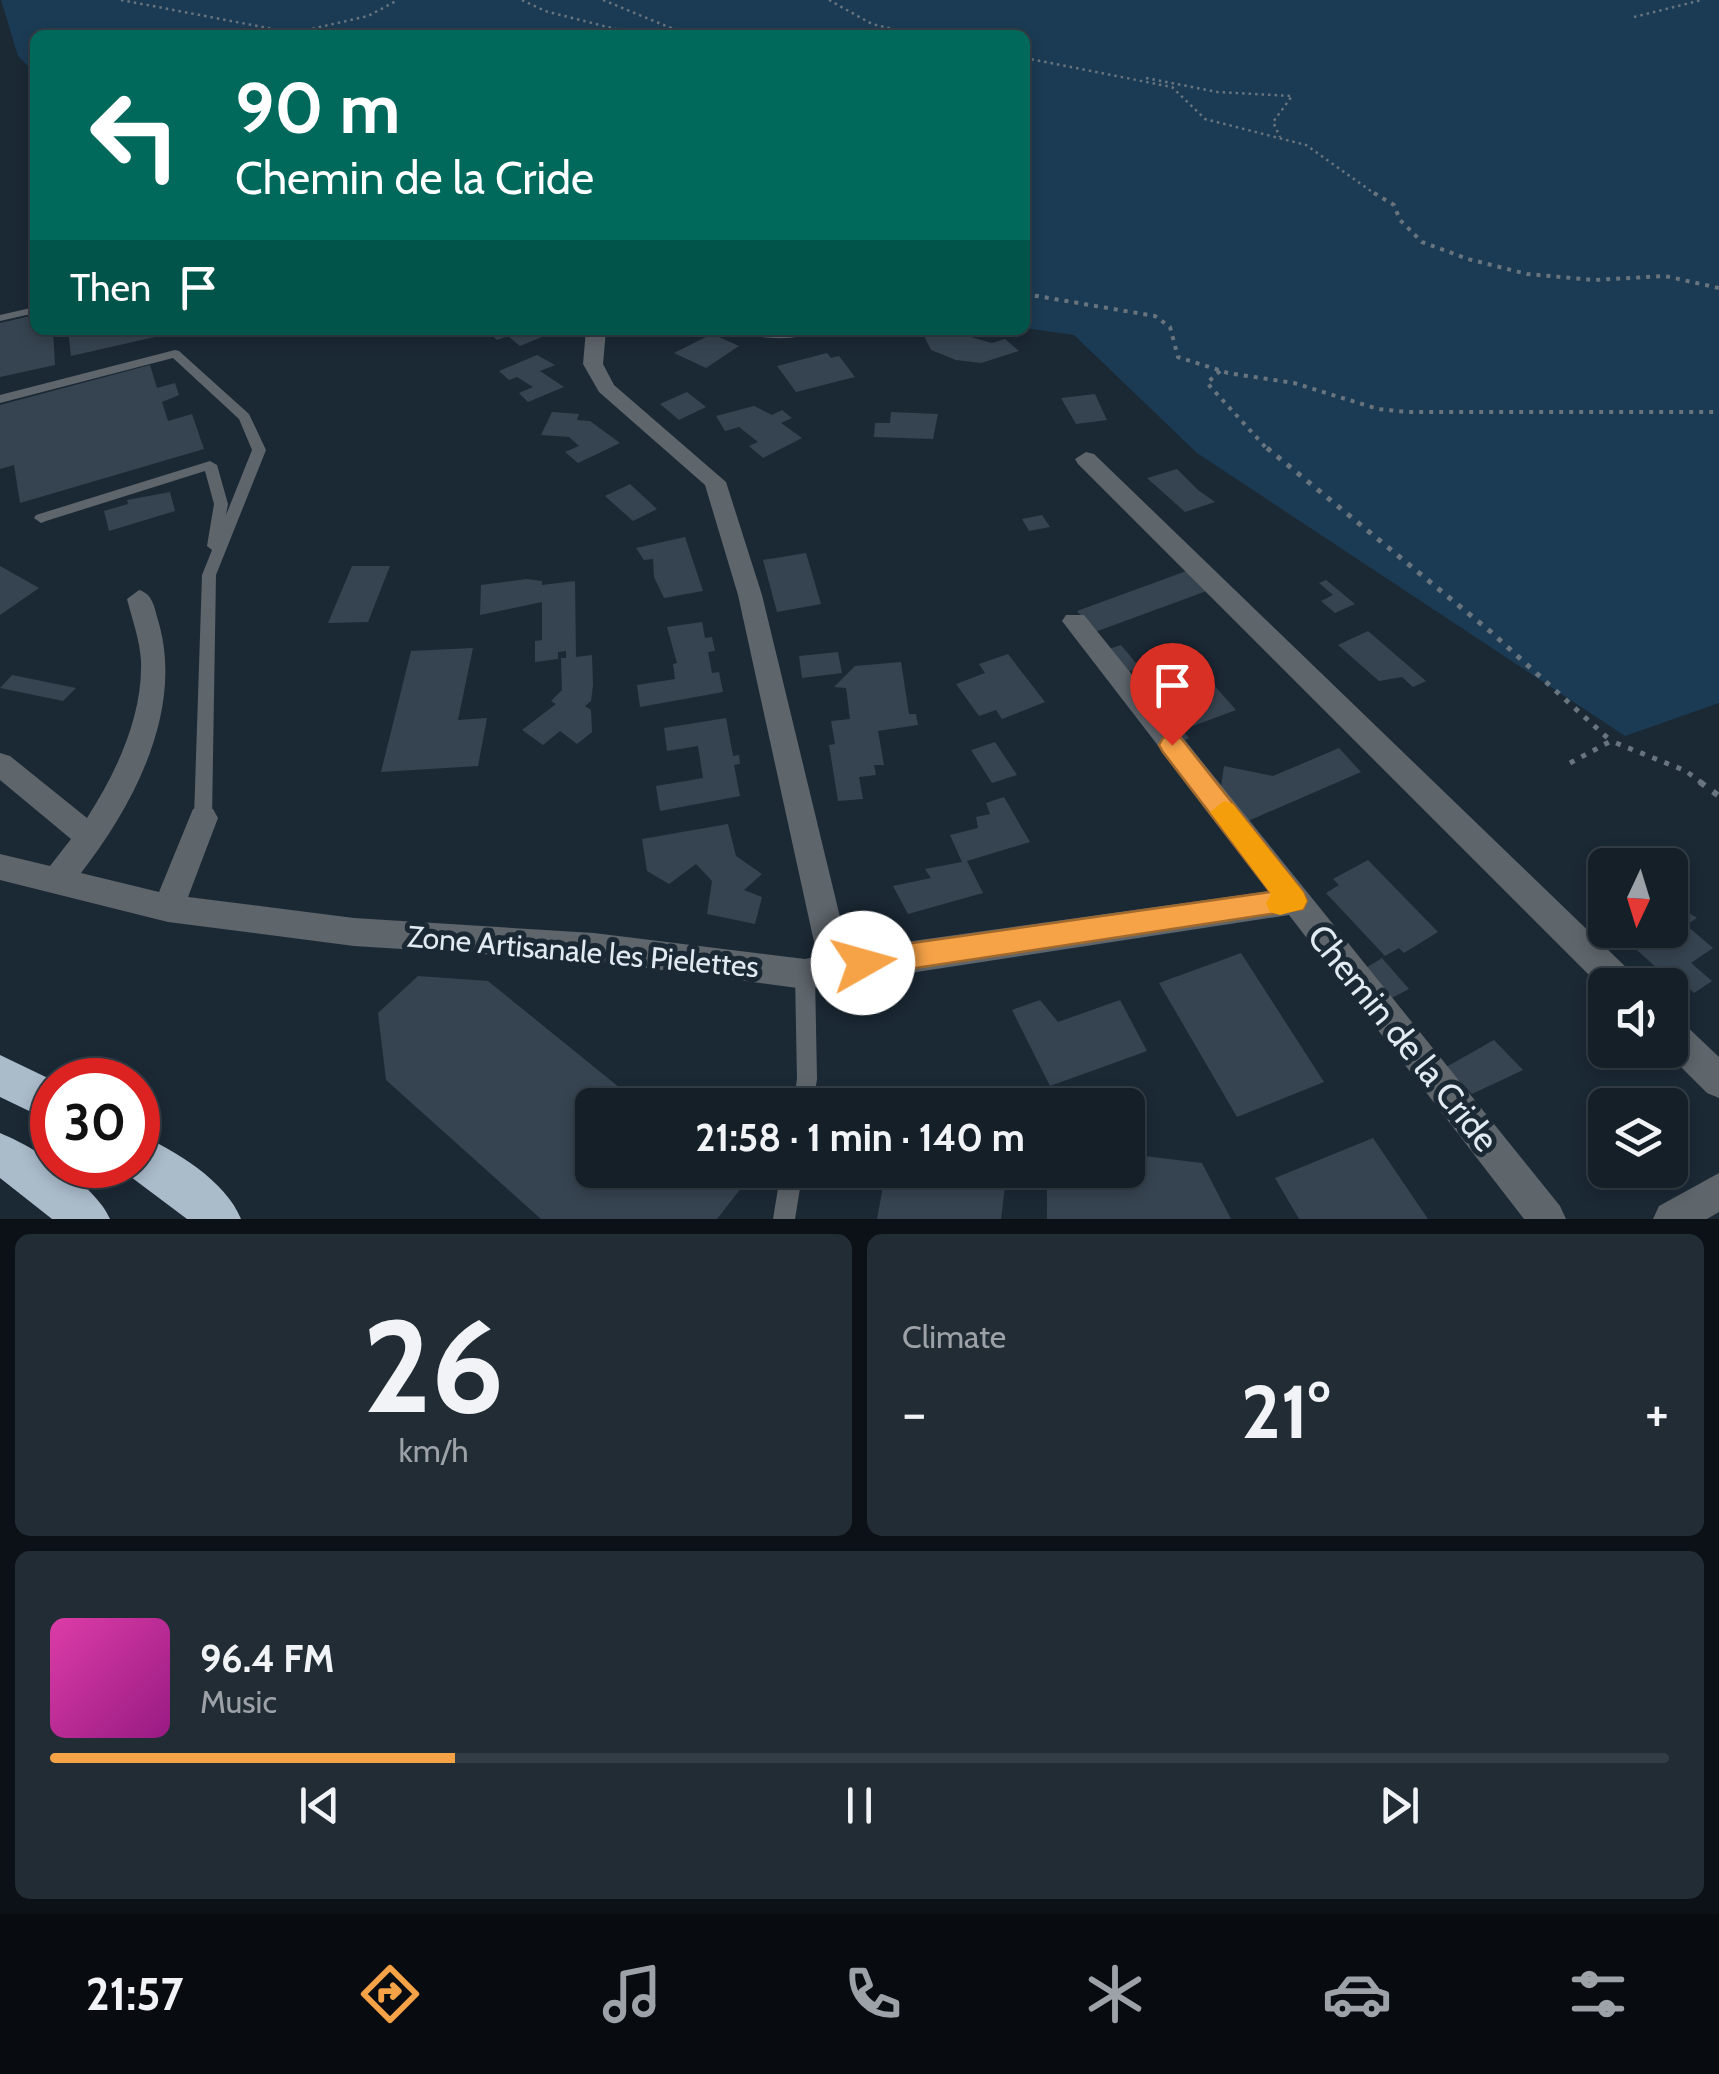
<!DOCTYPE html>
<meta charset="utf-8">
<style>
:root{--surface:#141f28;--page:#212c34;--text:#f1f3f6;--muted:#9da2a8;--line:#333d45;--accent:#f6a247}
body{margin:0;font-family:Cabin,sans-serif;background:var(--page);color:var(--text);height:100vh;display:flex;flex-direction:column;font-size:38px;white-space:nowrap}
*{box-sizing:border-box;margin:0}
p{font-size:32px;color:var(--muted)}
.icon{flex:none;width:55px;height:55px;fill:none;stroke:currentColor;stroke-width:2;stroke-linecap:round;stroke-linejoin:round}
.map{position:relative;height:1219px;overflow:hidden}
.drawer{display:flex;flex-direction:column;gap:15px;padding:15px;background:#0b1116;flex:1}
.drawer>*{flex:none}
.guide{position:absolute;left:30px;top:30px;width:1000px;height:305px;border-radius:15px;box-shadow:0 5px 15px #0003,0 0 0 2px var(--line);background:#00695c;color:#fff;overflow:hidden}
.needle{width:65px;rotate:184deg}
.controls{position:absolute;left:1588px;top:848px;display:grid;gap:20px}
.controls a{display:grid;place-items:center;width:100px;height:100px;border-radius:15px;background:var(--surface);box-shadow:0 5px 15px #0003,0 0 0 2px var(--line);font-size:50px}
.speed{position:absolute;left:30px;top:1058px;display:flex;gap:20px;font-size:50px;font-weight:700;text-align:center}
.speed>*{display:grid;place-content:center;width:130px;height:130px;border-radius:50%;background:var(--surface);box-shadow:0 5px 15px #0003,0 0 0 2px var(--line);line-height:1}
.speed .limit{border:15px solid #d22;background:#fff;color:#111}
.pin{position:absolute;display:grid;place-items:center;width:85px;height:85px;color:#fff;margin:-102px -42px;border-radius:50% 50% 50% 0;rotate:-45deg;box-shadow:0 0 10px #0007}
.pin .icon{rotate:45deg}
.me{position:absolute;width:110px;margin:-55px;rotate:83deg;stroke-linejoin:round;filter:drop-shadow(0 0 8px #0008)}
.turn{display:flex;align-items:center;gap:35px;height:210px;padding:0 40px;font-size:45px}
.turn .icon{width:130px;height:130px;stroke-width:2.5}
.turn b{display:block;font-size:70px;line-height:85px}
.then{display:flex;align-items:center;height:95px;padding:0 40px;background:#0003;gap:20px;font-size:38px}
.big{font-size:75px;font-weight:700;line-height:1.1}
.drawer .tile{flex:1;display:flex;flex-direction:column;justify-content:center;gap:15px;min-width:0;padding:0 35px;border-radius:15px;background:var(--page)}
.drawer .dial{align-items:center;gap:0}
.dial b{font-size:130px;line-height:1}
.song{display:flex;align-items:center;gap:30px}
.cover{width:120px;height:120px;border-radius:15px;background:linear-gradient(135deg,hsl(320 70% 55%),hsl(310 70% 35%))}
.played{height:10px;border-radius:5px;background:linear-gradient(90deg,var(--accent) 25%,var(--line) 25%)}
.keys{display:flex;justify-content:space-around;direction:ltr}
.heat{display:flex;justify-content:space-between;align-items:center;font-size:55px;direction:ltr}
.drawer .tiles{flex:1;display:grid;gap:15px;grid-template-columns:1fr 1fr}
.tile:last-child{grid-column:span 2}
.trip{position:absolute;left:575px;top:1088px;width:570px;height:100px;border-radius:15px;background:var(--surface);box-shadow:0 5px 15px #0003,0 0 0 2px var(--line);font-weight:700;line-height:100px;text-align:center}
.tab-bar{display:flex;height:160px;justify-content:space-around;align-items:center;background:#080c10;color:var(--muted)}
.tab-bar .icon{width:70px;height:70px}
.tab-bar .on{color:var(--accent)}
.tab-bar b{font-size:45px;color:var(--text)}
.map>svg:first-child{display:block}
</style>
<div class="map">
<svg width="1719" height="1219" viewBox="0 0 1719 1219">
<rect width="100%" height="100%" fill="#1b2935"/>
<path fill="#1b3b54" d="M 1,0 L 1719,0 L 1719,703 L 1625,736 L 1197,453 L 1074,335 L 1025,328 L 1025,35 L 35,35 L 35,73 L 18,56 Z"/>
<path fill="#364451" d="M 35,315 L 35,330 L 53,330 L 55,365 L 0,377 L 0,323 Z
M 68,330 L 161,330 L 168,334 L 71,356 Z
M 496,330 L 559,330 L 520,346 L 508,336 L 497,340 L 489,333 Z
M 922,330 L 946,330 L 992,343 L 1005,339 L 1019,351 L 981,363 L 956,360 L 931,350 L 924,336 L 918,334 Z
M 712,334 L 739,346 L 706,368 L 674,353 Z
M 827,353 L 831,358 L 839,356 L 855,377 L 796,392 L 777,366 Z
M 537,355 L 555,365 L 540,371 L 564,387 L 528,402 L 519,393 L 533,387 L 517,377 L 509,380 L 499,371 Z
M 150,365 L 157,388 L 175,383 L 179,395 L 162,402 L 168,421 L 192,414 L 204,449 L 20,503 L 14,465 L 0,469 L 0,405 Z
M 687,392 L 706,407 L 679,420 L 660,404 Z
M 1095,394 L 1107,420 L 1076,424 L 1061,398 Z
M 754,406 L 772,415 L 782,410 L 792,418 L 781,423 L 802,438 L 763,458 L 749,446 L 758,442 L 739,427 L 725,431 L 716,416 Z
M 552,412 L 579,414 L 577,420 L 590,421 L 620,443 L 578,463 L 565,452 L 579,446 L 569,437 L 541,435 Z
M 891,412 L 938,414 L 933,439 L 874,437 L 875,423 L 890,423 Z
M 1177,469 L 1198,490 L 1215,502 L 1185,512 L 1147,478 Z
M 630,484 L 657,509 L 633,521 L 605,496 Z
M 170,492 L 175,511 L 109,531 L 104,511 L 128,504 L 127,500 Z
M 1042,515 L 1050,527 L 1029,531 L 1022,519 Z
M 685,537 L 703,591 L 664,598 L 654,577 L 653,559 L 644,560 L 636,548 Z
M 806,553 L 821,604 L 777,612 L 763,560 Z
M 0,566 L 39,588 L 0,615 Z
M 352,566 L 390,566 L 368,622 L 328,623 Z
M 1192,569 L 1212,589 L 1095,632 L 1077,611 Z
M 526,579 L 542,581 L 542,585 L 575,581 L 576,657 L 592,655 L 593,685 L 591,701 L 585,706 L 591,710 L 592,732 L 577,744 L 560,731 L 543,745 L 522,730 L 556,704 L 551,701 L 562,690 L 561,658 L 566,658 L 566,651 L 558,652 L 558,659 L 535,662 L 535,641 L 542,640 L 542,602 L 480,615 L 481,585 Z
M 1326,580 L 1355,604 L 1335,613 L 1321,601 L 1333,595 L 1319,583 Z
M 702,622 L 705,638 L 712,637 L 715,651 L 708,652 L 712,673 L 719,672 L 723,692 L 640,707 L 637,685 L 675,679 L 673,664 L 677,663 L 667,627 Z
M 1368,631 L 1426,681 L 1413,687 L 1402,677 L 1379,681 L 1338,645 Z
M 1121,645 L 1140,668 L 1127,672 L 1109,649 Z
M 473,648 L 458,720 L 487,718 L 478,766 L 381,772 L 411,651 Z
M 838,652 L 842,673 L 802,678 L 799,656 Z
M 1008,654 L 1045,702 L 1002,719 L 996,710 L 979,716 L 956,684 L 985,673 L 979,664 Z
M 1190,658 L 1236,710 L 1182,730 L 1189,738 L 1183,741 L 1133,679 Z
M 901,662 L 909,714 L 916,714 L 918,725 L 878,731 L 884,765 L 874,765 L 876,775 L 859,777 L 863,799 L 838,801 L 829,745 L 835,744 L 831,721 L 850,719 L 846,688 L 834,687 L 855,666 Z
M 12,675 L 76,688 L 63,701 L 0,688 Z
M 726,718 L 733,756 L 739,755 L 740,764 L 734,765 L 740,796 L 660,811 L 656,786 L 703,778 L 698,746 L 667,751 L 664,728 Z
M 995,742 L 1017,775 L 992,783 L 971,750 Z
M 1339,748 L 1361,772 L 1248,821 L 1221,787 L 1224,766 L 1273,776 Z
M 1004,797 L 1030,842 L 967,861 L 983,893 L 908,914 L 893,886 L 931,878 L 925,869 L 962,862 L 950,835 L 978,828 L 976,817 L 990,814 L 986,803 Z
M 728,824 L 736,856 L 762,874 L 744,890 L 762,897 L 755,924 L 707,914 L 712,881 L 696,864 L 669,884 L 647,871 L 642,839 Z
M 1368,860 L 1438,932 L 1404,953 L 1399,948 L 1385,956 L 1326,893 L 1339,885 L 1333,879 Z
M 1670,901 L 1697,918 L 1686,925 L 1713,948 L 1691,963 L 1712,981 L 1694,993 L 1675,976 L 1669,979 L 1619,934 L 1670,930 Z
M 1241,953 L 1324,1082 L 1237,1117 L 1159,983 Z
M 1382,958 L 1409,989 L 1388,1000 L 1364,969 Z
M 418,976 L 488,981 L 641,1105 L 592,1105 L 592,1170 L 740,1170 L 742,1187 L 717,1219 L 541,1219 L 386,1080 L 378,1013 Z
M 1040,1000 L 1058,1022 L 1120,1000 L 1147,1051 L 1050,1086 L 1012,1010 Z
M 1494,1040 L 1523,1070 L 1472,1094 L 1446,1067 Z
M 1373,1138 L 1428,1219 L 1299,1219 L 1275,1178 Z
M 1128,1154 L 1202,1163 L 1231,1219 L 1047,1219 L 1047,1170 L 1128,1170 Z
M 886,1170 L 1007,1170 L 1001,1219 L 877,1219 Z"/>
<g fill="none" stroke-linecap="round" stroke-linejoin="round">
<path stroke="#68747e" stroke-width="2.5" stroke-dasharray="2.5 4" stroke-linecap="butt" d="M 121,0 L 294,33 L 368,16 L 398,0
M 522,0 L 545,11 L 639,35
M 603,0 L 671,28 L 667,35
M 829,0 L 872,24 L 918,35
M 1634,17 L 1702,0
M 1025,58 L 1172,87 L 1205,119 L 1306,145 L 1378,196
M 1146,78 L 1217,92 L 1292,96 L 1273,122 L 1280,137"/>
<path stroke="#68747e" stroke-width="4" stroke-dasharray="4 6" stroke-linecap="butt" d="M 1374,193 L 1394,205 L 1400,220 L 1422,242 L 1468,259 L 1527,274 L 1594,280 L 1665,276 L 1719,288
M 1025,294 L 1155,316 L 1170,327 L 1178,357 L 1228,373 L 1294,383 L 1378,409 L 1407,412 L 1719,412
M 1220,371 L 1207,383 L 1269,451"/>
<path stroke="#68747e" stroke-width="5" stroke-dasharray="5 8" stroke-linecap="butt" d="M 1267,448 L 1491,632 L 1611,741
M 1570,763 L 1611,741 L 1686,771 L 1703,784"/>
<path stroke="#68747e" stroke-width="6" stroke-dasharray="6 10" stroke-linecap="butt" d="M 1700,782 L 1719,796"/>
<path fill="#5e656b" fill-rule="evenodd" d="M 35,307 L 35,313 L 0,321 L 0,315 Z
M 175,350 L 179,351 L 249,414 L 266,450 L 216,575 L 212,818 L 209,823 L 203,825 L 197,823 L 194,818 L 202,575 L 212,550 L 207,546 L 214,504 L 205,471 L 46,521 L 41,523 L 34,518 L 36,515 L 210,461 L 217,465 L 228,504 L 226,515 L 252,450 L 239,419 L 173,358 L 0,403 L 0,395 Z
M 805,965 L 812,968 L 815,974 L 817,1079 L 813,1105 L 793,1105 L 797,1079 L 795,974 L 798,968 Z
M 781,1170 L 803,1170 L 795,1219 L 773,1219 Z"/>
<path fill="#5e656b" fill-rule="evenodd" d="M 586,330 L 606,330 L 603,364 L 614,385 L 726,482 L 762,595 L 848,950 L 1270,891 L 1062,621 L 1066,615 L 1084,615 L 1560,1206 L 1566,1219 L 1524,1219 L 1289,915 L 805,989 L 594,961 L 354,946 L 168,922 L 0,880 L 0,854 L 50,866 L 71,839 L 0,780 L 0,753 L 10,756 L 87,818 C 116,773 143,716 141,661 C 140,640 132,619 127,599 L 139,590 C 153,594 154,607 158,620 C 185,710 133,806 81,873 L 159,892 L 193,809 L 203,806 L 213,809 L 218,818 L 188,897 L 354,918 L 594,933 L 805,959 L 814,957 L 816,951 L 738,595 L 705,485 L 599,392 L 583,364 Z
M 741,330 L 817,330 C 803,341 755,341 741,330 Z
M 1086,452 L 1094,454 L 1633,974 L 1637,985 L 1605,985 L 1605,991 L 1078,464 L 1075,459 Z
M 1670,1017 L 1682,1022 L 1719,1057 L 1719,1098 L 1707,1093 L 1664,1050 L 1670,1050 Z
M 1719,1173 L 1719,1212 L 1707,1219 L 1653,1219 L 1659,1206 Z"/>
<path fill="#aabbca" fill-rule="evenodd" d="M 0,1055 L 52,1080 L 52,1122 L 0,1097 Z
M 0,1133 C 34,1147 96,1185 110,1219 L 52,1219 L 0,1178 Z
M 138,1134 C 175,1150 226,1181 241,1219 L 187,1219 L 123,1171 L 120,1165 L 138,1165 Z"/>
</g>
<path fill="#f6a247" stroke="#a0692e" stroke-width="2.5" d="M 1172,735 L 1181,738 L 1303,892 L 1307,901 L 1303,909 L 863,976 L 852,972 L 848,963 L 852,954 L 863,950 L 1270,892 L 1163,752 L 1159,745 L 1163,738 Z"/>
<path fill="#f59e0b" d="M 1224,801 L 1233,804 L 1303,892 L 1307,901 L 1303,909 L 1280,915 L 1270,912 L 1266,903 L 1271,894 L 1210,812 Z"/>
<g text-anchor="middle" stroke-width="10" stroke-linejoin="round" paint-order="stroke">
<g font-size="30" fill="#e1e9f1" stroke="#1b2935">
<text transform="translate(583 952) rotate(5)" y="10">Zone Artisanale les Pielettes</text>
</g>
<g font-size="35" fill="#e1e9f1" stroke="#1b2935">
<text transform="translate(1403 1038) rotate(51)" y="12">Chemin de la Cride</text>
</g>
</g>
</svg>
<div class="controls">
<a><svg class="needle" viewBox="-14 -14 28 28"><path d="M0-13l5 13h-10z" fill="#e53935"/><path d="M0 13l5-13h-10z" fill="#9da2a8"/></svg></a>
<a><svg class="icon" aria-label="sound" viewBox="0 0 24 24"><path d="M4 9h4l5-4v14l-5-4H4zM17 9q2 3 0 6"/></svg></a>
<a><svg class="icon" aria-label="layers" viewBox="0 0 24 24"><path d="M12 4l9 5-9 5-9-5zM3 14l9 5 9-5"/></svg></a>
</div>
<div class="speed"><div class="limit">30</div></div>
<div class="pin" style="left:1172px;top:745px;background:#d93025"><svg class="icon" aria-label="arrive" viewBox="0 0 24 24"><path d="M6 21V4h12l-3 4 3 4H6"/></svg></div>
<svg class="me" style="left:863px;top:963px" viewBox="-20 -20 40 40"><circle r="19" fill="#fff"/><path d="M0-13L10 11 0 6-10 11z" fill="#f6a247"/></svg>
<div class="trip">21:58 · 1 min · 140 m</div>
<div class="guide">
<div class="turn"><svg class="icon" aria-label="left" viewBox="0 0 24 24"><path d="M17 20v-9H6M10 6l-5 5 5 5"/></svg><div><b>90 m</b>Chemin de la Cride</div></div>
<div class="then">Then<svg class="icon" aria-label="arrive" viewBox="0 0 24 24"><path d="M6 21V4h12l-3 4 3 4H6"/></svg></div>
</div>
</div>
<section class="drawer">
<div class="tiles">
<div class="tile dial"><b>26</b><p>km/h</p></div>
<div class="tile"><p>Climate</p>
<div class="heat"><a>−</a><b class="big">21°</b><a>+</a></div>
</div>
<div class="tile">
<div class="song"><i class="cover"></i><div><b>96.4 FM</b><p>Music</p></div></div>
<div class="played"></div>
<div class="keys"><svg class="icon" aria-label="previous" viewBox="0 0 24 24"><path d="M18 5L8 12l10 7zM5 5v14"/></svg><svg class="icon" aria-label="pause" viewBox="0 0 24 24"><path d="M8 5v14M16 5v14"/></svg><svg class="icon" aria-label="next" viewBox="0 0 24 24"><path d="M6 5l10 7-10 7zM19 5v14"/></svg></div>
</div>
</div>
</section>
<nav class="tab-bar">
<b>21:57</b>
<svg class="icon on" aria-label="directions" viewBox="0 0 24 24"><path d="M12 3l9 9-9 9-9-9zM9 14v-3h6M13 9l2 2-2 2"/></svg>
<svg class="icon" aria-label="music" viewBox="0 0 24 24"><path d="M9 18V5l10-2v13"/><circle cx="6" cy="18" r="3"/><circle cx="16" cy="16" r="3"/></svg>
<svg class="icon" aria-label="phone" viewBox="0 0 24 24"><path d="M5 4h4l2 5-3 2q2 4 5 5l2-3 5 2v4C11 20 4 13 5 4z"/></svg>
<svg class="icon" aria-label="climate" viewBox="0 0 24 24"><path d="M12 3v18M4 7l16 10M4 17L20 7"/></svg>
<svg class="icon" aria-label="car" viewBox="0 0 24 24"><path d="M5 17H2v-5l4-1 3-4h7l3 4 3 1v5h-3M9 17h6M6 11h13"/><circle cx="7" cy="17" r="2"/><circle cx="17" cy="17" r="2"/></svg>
<svg class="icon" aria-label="filters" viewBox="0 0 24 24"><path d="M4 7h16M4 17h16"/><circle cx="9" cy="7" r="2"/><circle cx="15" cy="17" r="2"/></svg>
</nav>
